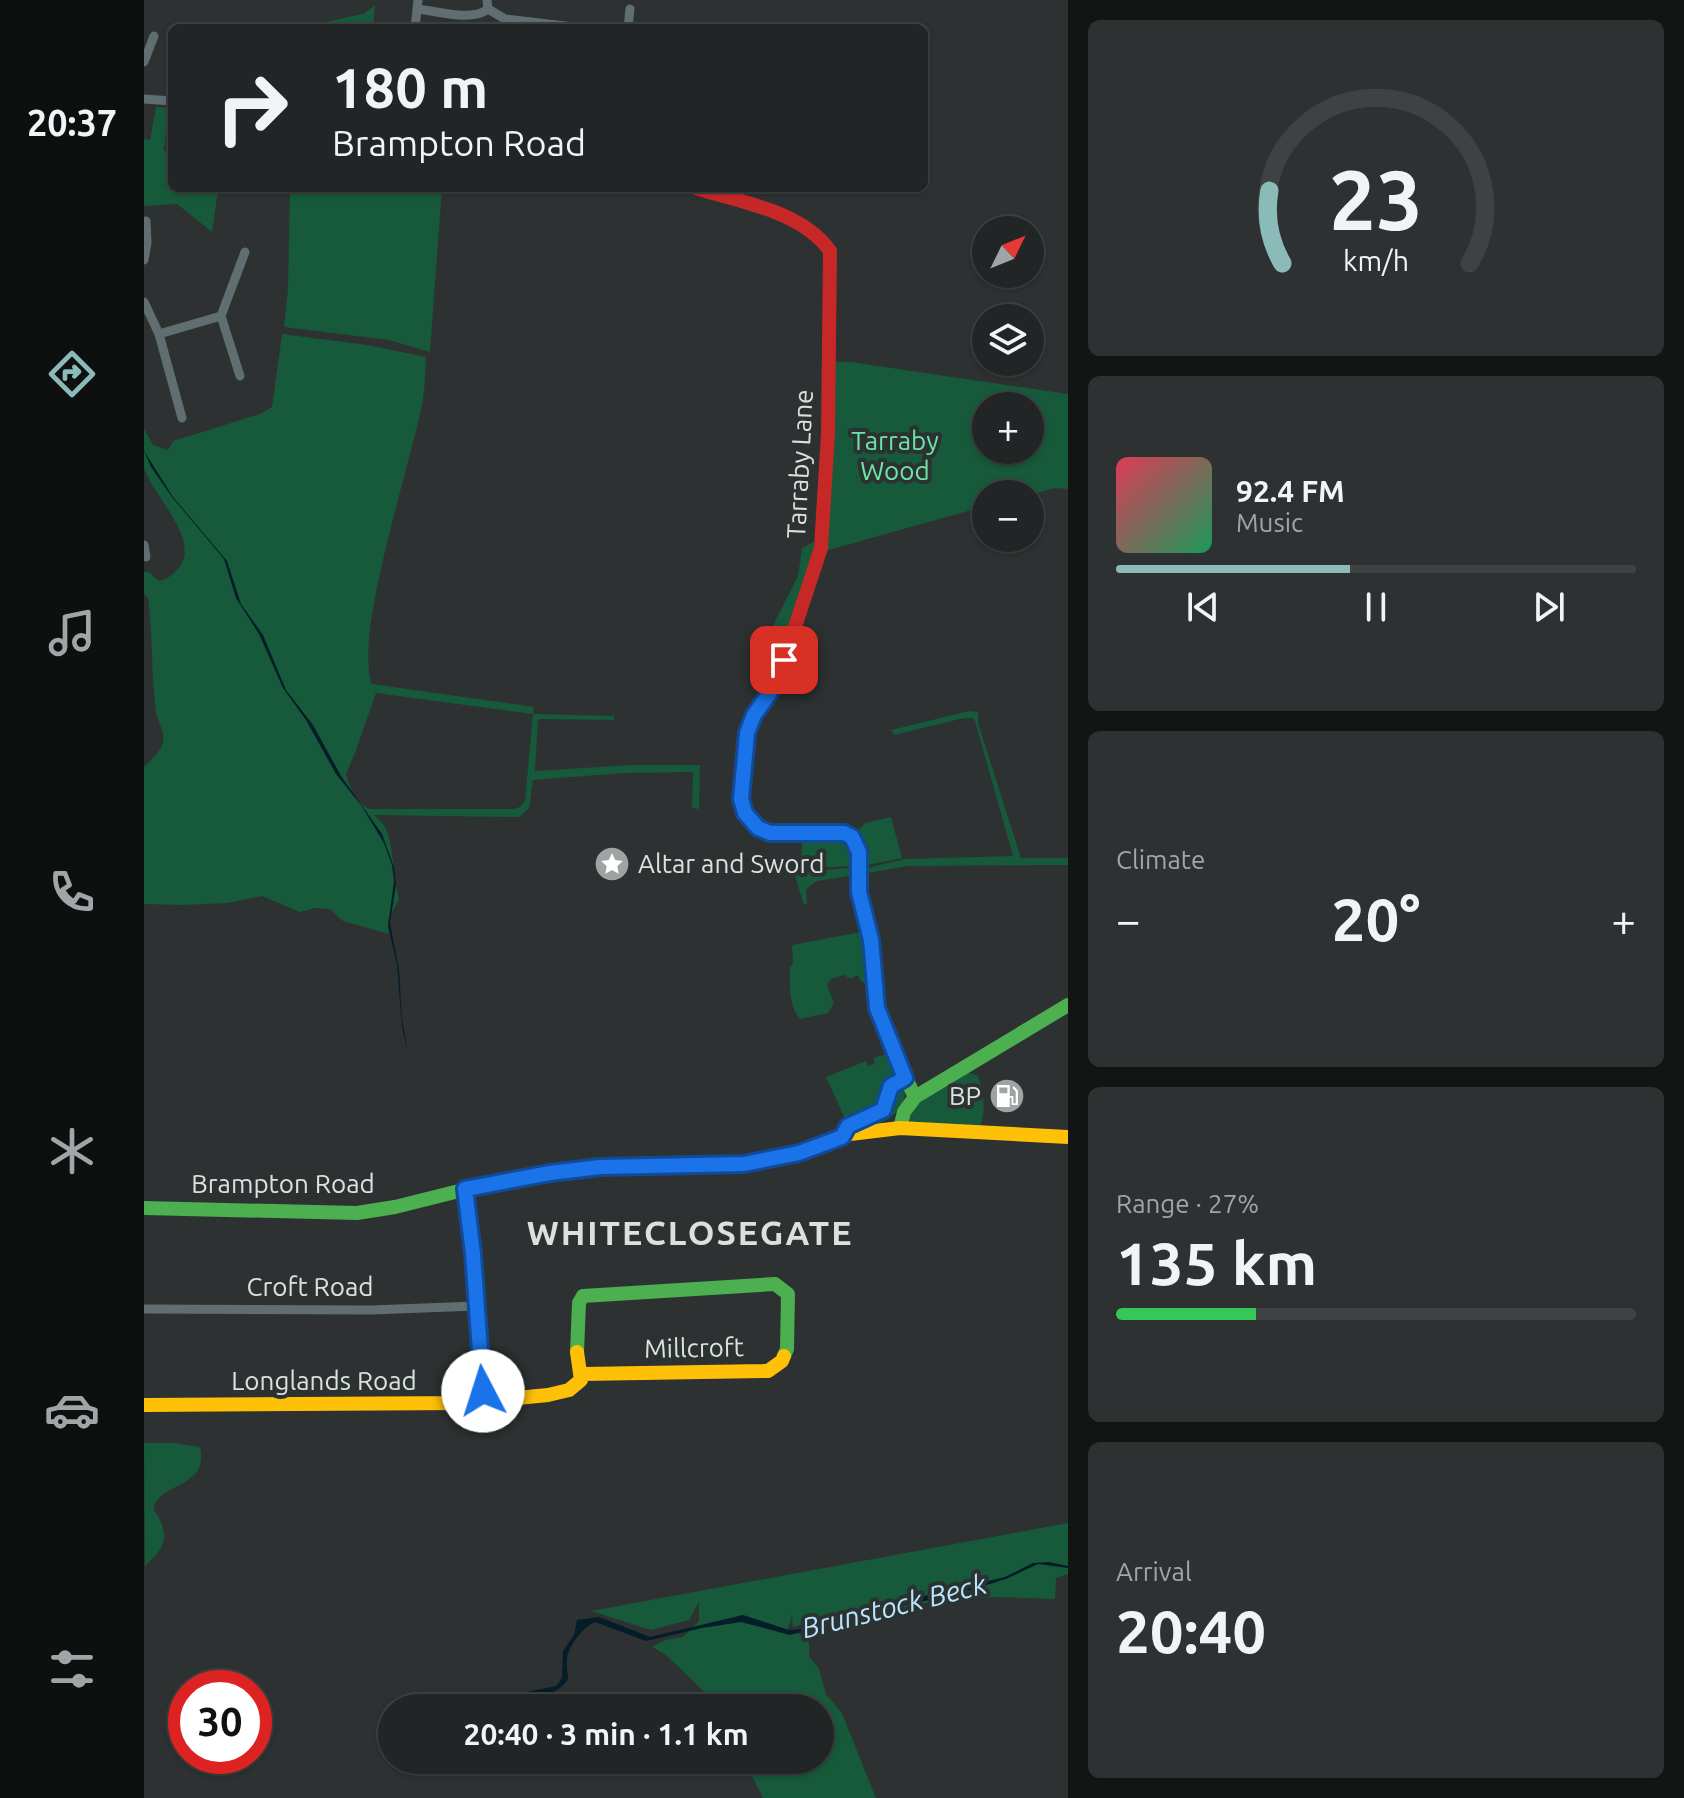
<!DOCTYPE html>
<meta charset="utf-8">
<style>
:root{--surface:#222525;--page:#2e3132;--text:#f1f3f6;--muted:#a2a5a7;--line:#3f4242;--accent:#8bbbb9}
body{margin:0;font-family:Ubuntu,sans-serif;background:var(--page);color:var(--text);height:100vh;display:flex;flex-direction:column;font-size:30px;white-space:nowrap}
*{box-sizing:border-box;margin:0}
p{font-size:26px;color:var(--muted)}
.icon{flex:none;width:44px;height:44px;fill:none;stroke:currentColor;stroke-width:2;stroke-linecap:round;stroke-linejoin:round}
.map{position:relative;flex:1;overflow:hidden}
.panel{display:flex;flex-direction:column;gap:20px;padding:20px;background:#131414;width:616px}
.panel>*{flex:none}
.top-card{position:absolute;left:24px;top:24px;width:760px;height:168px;border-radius:12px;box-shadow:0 2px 6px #0004,0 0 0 2px var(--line);background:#222525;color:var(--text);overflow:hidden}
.needle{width:52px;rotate:47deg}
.buttons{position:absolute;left:828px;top:216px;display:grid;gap:16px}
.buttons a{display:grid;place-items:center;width:72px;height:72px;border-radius:50%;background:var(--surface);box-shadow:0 2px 6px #0004,0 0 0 2px var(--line);font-size:40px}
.speed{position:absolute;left:24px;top:1670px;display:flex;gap:16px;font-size:40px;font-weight:700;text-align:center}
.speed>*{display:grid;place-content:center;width:104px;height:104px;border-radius:50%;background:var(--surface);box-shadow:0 2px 6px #0004,0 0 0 2px var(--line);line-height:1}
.speed .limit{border:12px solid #d22;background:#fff;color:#111}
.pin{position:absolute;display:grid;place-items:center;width:68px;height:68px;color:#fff;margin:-34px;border-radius:16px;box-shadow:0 4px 12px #0006}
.me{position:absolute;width:88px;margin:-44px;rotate:355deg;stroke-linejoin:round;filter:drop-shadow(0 0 6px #0008)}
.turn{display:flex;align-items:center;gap:28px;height:168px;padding:0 32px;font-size:36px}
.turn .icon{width:104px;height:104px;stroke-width:2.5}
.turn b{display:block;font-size:56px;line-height:68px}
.big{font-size:60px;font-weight:700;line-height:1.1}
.panel .card{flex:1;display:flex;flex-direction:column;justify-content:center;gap:12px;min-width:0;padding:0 28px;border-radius:12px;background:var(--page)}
.panel .dial{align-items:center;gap:0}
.dial svg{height:208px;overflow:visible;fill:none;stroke:var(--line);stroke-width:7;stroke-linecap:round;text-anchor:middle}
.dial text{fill:var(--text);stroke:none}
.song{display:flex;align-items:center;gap:24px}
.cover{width:96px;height:96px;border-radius:12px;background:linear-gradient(135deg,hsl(350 70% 55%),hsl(150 70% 35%))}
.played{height:8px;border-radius:4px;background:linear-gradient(90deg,var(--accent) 45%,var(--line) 45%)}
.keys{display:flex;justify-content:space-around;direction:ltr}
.heat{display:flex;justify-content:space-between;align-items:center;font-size:44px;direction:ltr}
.charge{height:12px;border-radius:6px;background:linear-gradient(90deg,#34c759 27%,var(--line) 0)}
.trip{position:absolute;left:234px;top:1694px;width:456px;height:80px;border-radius:40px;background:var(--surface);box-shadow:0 2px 6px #0004,0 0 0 2px var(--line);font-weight:700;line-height:80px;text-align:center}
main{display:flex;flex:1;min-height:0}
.tab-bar{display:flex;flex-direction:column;width:144px;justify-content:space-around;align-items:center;background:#0e0f0f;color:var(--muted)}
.tab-bar .icon{width:56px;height:56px}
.tab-bar .current{color:var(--accent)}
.tab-bar b{font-size:36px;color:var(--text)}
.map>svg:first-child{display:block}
</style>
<main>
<nav class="tab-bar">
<b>20:37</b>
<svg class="icon current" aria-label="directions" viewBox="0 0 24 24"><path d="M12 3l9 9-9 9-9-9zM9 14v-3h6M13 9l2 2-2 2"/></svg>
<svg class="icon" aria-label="music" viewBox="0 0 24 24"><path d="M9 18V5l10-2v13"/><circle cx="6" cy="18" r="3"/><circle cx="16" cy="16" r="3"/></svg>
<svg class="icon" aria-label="phone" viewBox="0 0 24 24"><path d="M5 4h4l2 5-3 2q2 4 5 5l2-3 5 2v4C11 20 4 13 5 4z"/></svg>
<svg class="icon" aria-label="climate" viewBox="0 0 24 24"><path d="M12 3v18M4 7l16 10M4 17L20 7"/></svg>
<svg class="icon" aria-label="car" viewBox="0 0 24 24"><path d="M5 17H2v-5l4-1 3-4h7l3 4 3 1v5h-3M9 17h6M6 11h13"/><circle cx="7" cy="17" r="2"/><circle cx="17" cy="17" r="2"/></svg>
<svg class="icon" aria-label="filters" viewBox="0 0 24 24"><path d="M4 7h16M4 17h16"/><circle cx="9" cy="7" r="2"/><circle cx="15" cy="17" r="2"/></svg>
</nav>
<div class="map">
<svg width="924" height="1798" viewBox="0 0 924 1798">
<rect width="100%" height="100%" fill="#2d3131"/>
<path fill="#17593b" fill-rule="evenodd" d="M 231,5 L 229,28 L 153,28 L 219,14 Z
M 12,107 L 25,108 L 20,149 L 28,160 L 28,188 L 74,190 L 68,232 L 33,204 L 0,206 L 0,139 L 6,140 Z
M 146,188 L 298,188 L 286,352 L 245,340 L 140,327 L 144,290 Z
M 138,334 L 223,345 L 282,357 C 281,371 281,386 279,400 C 268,461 209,635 228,684 L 390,707 L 389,714 L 470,716 L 470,720 L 394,719 L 391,771 L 487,765 L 556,765 L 555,809 L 548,808 L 549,772 L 480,773 L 389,780 L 385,808 L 375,817 L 230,815 C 234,819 240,824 242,829 C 250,847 249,878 255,899 L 244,920 L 245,934 L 199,921 L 186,909 L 171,908 L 156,912 L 118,896 L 84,903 L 39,905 L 0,904 L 0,767 C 8,759 16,753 19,742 C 21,730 14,723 12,712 C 7,674 9,636 4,598 L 0,594 L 0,572 L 5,572 L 15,581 C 22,580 25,577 31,572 C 63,544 7,495 0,467 C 0,456 0,441 0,429 L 9,445 L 24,450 L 29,441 L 116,414 L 128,407 ZM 232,693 L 389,714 L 381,801 L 376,807 L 369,809 L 225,809 C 210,801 207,790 202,774 L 211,753 Z
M 688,362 L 707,362 L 924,394 L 924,489 L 911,488 L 886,495 L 842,494 L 842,506 L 681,551 ZM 842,406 L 886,406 L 886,450 L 842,450 Z
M 673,540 L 640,644 L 623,637 L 654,576 L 658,548 Z
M 825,711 L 834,712 L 834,723 L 877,858 L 924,858 L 924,865 L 763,866 L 719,874 L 719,869 L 761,859 L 869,856 L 831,721 L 828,718 L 820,718 L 750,735 L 747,730 Z
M 747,817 L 758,858 L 723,865 L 657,869 L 658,836 L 702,835 L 713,832 L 721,823 Z
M 711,867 L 706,876 L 673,881 L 662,889 L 663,904 L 660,905 L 650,873 Z
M 722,931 L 726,989 L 721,989 L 722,985 L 716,980 L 714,975 L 706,979 L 700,975 L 687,979 L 683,985 L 690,1003 L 684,1013 L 656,1019 C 644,1005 646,985 646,967 L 649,964 L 648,945 Z
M 743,1054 L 762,1091 C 757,1119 729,1133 703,1123 L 682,1077 L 722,1061 L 724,1066 L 731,1063 L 729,1058 Z
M 822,1071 L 834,1076 C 840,1091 842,1111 836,1126 L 766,1122 L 765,1119 L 774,1101 Z
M 0,1443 L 31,1443 L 56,1447 C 66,1490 12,1482 10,1510 C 27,1535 22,1547 1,1566 Z
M 924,1523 L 924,1574 L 912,1578 L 911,1599 L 848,1597 L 782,1603 L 688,1627 L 670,1621 L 649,1627 L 648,1615 L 644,1629 L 646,1632 L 653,1633 L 665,1639 L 665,1656 L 675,1669 L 682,1694 L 698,1713 L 732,1798 L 619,1798 L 600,1760 L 676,1760 L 676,1708 L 573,1708 L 568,1699 L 522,1655 L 508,1647 L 521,1640 L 539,1637 L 555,1621 L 555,1602 L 545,1620 L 507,1630 L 447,1611 Z"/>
<path fill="#041d29" d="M 0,451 L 29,497 L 83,561 L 97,604 L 119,635 L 142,690 L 169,725 L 197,776 L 238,834 L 250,867 L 252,885 L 246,923 L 255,970 L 258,1019 L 264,1053 L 258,1027 L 253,965 L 244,926 L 250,881 L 248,865 L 240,843 L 217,805 L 192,774 L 162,720 L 139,688 L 115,634 L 92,598 L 80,559 L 28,497 L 7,467 Z
M 905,1562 L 924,1566 L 924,1568 L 894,1564 L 862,1579 L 813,1594 L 734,1611 L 646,1635 L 597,1622 L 558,1628 L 502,1641 L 451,1622 C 439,1627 424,1646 423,1659 C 422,1665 424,1673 424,1679 C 408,1707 346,1698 318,1700 C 307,1700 299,1708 288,1708 L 319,1695 L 359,1697 L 412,1686 L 418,1678 L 419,1651 L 430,1635 L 433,1620 L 455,1617 L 506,1637 L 599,1615 L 645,1630 L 658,1629 L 691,1617 L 861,1577 L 889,1563 Z"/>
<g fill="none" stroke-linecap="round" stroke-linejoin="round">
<path stroke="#606e71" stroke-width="9" d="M 343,0 L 344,9 L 361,19 L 438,28
M 273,9 C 293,11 328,22 344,9
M 271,28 L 274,0
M 484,28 L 486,9
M 0,62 L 10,36
M 0,99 L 28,101
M 0,260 L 3,243 L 2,221
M 0,302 L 15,334 L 38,418
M 77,316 L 101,252
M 15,334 L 77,316 L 96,376
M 0,545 L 2,557
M 698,1137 L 704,1126 L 739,1110 L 747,1086 L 761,1078
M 321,1189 L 329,1254 L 339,1402
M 0,1309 L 227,1310 L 332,1306"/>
<path stroke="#4caf50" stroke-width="14" d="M 604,740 C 597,768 586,824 625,833 C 646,837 678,833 700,833 L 708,837 L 715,852 L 715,892 L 727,940 L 733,1008 L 747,1047 L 771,1097
M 756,1128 L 760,1112 L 771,1097 L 924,1005
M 0,1208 L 213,1213 L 251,1207 L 355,1181 L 431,1170
M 433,1352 L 435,1303 L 439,1296 L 631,1284 L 644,1294 L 643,1349 L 640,1356"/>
<path stroke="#ffc107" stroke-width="14" d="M 431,1170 L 456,1167 L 563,1166 L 626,1161 L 706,1134 L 756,1128 L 924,1137
M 438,1374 L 624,1371 L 638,1361 L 640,1356
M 0,1405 L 322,1403 L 404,1395 L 425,1390 L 437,1380 L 433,1352"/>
<path stroke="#c62828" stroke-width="14" d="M 552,188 C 596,202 658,211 686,251 L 684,433 L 677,548 L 646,642 L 625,694 L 610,715 L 604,740"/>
</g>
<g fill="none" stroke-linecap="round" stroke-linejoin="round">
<defs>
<path id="route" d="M 339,1391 L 329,1254 L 321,1189 L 406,1173 L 456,1167 L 600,1164 L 655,1153 L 698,1137 L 704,1126 L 739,1110 L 747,1086 L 761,1078 L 733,1008 L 727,940 L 715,892 L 715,852 L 708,837 L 700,833 L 626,833 L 614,828 L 601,813 L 597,799 L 603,733 L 610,715 L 625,694 L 640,660"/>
</defs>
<use href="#route" stroke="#114b97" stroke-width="20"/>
<use href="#route" stroke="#1a73e8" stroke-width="14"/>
</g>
<defs>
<symbol id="sight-disc" viewBox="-11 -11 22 22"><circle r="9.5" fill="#9fa3a3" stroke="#2c3232"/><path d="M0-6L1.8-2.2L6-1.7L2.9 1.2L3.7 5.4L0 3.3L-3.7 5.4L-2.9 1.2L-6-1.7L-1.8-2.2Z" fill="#fff"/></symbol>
<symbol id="fuel-disc" viewBox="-11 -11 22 22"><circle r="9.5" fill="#9fa3a3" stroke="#2c3232"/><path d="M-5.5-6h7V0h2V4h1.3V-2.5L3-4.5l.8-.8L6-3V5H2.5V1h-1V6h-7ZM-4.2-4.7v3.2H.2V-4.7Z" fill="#fff"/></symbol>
</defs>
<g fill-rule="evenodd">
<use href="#sight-disc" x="448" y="844" width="40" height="40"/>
<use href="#fuel-disc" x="843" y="1076" width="40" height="40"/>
</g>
<g text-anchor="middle" stroke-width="8" stroke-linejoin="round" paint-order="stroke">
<g font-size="26" fill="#6be5a5" stroke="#2c3232">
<text x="751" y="450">Tarraby<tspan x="751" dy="30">Wood</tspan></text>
</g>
<g font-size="26" fill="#dce1e0" stroke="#2c3232">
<text transform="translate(656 464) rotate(-87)" y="9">Tarraby Lane</text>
<text x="139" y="1193">Brampton Road</text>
<text x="166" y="1296">Croft Road</text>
<text transform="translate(550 1348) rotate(-1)" y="9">Millcroft</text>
<text x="180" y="1390">Longlands Road</text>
</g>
<g font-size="26" fill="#dce1e0" stroke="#2c3232" text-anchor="start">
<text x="494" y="873">Altar and Sword</text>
<text x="837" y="1105" text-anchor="end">BP</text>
</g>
<g font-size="28" font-style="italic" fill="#b8e6fe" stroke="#2c3232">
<text transform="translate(750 1606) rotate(-14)" y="10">Brunstock Beck</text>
</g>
<g font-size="34" font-weight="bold" letter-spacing="2" fill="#dce1e0" stroke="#2c3232">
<text x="546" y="1245">WHITECLOSEGATE</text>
</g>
</g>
</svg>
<div class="buttons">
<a><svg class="needle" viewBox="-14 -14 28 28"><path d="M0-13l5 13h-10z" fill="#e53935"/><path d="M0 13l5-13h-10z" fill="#a2a5a7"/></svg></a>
<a><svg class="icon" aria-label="layers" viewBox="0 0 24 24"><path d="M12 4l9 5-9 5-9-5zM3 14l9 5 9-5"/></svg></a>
<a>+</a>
<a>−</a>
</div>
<div class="speed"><div class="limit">30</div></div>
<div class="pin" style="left:640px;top:660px;background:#d93025"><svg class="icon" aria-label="arrive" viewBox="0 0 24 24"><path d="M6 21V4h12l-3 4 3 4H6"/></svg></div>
<svg class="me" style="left:339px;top:1391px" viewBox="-20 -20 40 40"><circle r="19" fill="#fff"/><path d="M0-13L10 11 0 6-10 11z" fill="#1a73e8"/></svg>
<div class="trip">20:40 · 3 min · 1.1 km</div>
<div class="top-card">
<div class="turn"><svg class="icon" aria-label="right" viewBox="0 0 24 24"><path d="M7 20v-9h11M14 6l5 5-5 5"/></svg><div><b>180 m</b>Brampton Road</div></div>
</div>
</div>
<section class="panel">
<div class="card dial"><svg viewBox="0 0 100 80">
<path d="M14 69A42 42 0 1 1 86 69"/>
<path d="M14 69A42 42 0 0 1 9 41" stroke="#8bbbb9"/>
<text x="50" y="56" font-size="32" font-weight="700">23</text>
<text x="50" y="72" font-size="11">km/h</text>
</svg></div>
<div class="card">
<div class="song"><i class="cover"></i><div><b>92.4 FM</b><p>Music</p></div></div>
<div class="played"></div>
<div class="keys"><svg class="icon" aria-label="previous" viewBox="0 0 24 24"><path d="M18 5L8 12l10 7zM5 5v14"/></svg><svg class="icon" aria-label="pause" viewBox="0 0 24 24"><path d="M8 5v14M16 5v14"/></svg><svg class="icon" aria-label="next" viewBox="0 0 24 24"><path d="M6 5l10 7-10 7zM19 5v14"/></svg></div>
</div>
<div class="card"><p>Climate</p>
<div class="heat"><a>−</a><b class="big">20°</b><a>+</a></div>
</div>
<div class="card"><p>Range · 27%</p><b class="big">135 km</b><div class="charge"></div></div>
<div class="card"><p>Arrival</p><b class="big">20:40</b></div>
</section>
</main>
